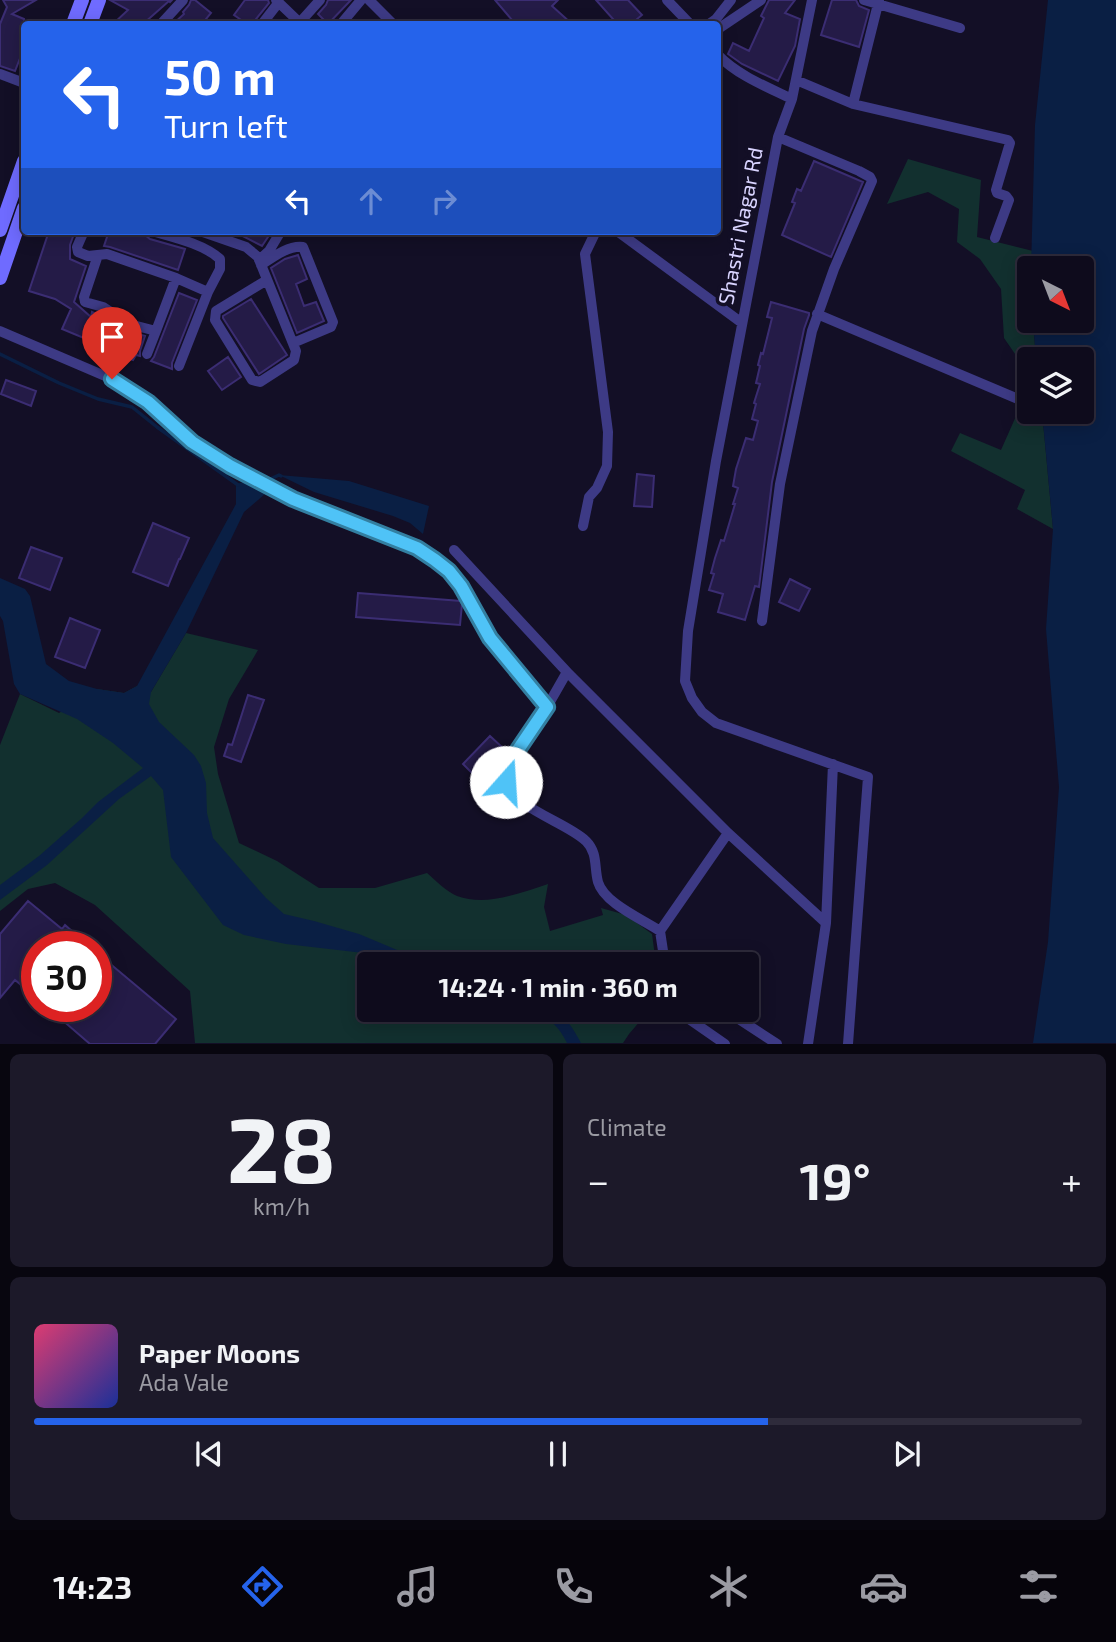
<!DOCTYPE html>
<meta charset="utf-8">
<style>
:root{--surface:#0e0b1c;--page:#1c1929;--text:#f1f3f6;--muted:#9b9ba3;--line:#2e2b3b;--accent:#2563eb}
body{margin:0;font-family:"Exo 2",sans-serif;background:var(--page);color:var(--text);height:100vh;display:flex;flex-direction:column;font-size:26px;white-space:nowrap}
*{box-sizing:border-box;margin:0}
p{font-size:23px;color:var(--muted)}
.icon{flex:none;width:38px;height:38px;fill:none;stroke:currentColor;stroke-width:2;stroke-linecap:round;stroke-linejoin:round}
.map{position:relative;height:1044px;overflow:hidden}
.drawer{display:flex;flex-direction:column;gap:10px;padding:10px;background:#08060f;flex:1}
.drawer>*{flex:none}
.banner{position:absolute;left:21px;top:21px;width:700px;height:214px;border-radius:7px;box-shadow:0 4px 18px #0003,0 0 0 2px var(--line);background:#2563eb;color:#fff;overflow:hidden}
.needle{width:46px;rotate:138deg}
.tools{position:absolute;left:1017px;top:256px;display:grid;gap:14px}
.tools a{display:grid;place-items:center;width:77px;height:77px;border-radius:7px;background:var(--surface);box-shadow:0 4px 18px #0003,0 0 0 2px var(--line);font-size:35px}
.speed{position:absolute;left:21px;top:931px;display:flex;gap:14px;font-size:35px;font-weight:700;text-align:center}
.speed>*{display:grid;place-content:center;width:91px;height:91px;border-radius:50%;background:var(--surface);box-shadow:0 4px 18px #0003,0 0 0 2px var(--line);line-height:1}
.speed .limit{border:10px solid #d22;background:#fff;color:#111}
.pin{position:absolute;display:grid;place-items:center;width:60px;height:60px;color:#fff;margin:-72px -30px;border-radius:50% 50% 50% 0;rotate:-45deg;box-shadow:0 0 7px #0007}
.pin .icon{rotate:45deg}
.me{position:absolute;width:77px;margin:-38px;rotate:19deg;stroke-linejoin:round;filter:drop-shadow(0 0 5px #0008)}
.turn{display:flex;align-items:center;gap:24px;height:147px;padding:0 28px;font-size:32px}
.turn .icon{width:91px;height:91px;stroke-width:2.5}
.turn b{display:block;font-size:49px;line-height:60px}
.lanes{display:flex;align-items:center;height:66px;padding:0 28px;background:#0003;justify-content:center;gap:35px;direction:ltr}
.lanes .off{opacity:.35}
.big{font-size:52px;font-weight:700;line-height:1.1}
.drawer .card{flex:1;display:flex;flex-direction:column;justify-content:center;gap:10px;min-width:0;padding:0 24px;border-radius:10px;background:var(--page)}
.drawer .dial{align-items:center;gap:0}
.dial b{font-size:91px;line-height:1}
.song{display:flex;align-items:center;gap:21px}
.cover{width:84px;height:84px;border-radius:10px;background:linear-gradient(135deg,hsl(340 70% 55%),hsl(230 70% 35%))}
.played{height:7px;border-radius:4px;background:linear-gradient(90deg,var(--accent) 70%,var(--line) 70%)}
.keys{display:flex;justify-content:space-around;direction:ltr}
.heat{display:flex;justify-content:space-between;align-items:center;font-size:38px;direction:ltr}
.drawer .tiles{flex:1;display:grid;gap:10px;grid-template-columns:1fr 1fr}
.card:last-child{grid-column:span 2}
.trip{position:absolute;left:357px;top:952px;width:402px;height:70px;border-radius:7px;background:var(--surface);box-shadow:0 4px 18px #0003,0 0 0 2px var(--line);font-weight:700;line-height:70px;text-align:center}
.tabs{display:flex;height:112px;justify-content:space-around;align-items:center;background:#06040b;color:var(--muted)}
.tabs .icon{width:49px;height:49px}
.tabs .current{color:var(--accent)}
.tabs b{font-size:32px;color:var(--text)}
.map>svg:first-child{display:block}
</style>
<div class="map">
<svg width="1116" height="1044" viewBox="0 0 1116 1044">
<rect width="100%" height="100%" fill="#130f26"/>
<path fill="#12302f" d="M 908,159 L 981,180 L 977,237 L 1033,251 L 1031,268 L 1029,268 L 1029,320 L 1033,320 L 1036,359 L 1029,359 L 1029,374 L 1004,338 L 1001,289 L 980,259 L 957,242 L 959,209 L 928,192 L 887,204 Z
M 1029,387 L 1029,411 L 1042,411 L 1053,529 L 1017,509 L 1025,490 L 951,451 L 960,433 L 1001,450 Z
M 186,633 L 258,650 L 229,699 L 214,747 L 218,774 L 239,843 L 277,861 L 319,888 L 375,888 L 427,873 C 436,881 446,891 457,896 C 486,907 520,893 548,884 L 544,907 L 550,931 L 603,915 L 601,908 L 626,915 L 652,934 L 656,964 L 369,964 L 369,1010 L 638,1010 L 641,1020 L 629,1034 L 623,1043 L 195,1043 L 190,991 L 95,905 L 55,883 L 28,889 L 0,911 L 0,745 L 20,694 L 59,713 L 97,689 L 124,693 L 137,686 L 151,692 Z"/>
<path fill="#0a1f44" d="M 1048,0 L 1116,0 L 1116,1043 L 1033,1043 L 1048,942 L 1059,787 L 1046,629 L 1053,529 L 1042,411 L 1082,411 L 1082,359 L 1036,359 L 1033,320 L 1082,320 L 1082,268 L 1031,268 L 1035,125 Z
M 279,475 L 349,481 L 429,506 L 423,534 L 410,523 L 393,516 L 314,492 Z
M 244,482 L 265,494 L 244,512 L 186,633 L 151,692 L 149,704 L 159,722 L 194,755 L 201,766 L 206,783 L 207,813 L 213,838 L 266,898 L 284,914 L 314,921 L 359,934 L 402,952 L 411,964 L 389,964 L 372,954 L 286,944 L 244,935 L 223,925 L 171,857 L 163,790 L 151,776 L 119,799 L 47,865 L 0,900 L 0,885 L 39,856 L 81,819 L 98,802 L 143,768 L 113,743 L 77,719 L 20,694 L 14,684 L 3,621 L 0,616 L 0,578 L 25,589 L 30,596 L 46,664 L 69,681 L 97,689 L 124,693 L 137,686 L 236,504 L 236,484 Z
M 513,1010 C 554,1010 560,1004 581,1043 L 567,1043 C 553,1015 541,1016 513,1010 Z"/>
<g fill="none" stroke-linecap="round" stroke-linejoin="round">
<path stroke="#0a1f44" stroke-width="3.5" d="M 0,354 L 59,383 L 98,399 L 132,407 L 157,427 L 238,485
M 266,481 L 279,475 L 281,476"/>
</g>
<path fill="#241b47" stroke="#3b2d73" stroke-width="2" d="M 3,0 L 36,0 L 12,14 L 24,19 L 24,48 L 15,71 L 0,66 L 0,24 L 7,7 Z
M 110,0 L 172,0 L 170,2 L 169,1 L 143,24 L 113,24 L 128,10 Z
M 191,0 L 195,0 L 211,13 L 202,24 L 173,24 L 184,14 L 183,12 L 189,5 Z
M 245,0 L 268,0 L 269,3 L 256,19 L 254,24 L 247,24 L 234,15 Z
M 328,0 L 351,0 L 328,24 L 318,14 L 326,5 Z
M 495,0 L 558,0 L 552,6 L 572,24 L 508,24 L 512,20 Z
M 596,0 L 628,0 L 642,15 L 631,24 L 608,24 L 613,19 Z
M 769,0 L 795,0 L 785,13 L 800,19 L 795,46 L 778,81 L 742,64 L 728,54 L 733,43 L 749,51 L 764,18 L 761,16 Z
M 832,0 L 856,0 L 859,6 L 869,10 L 859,47 L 821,35 Z
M 814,161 L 863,182 L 831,257 L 782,235 L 795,203 L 792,202 L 797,189 L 801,191 Z
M 49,231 L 75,231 L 70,245 L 70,259 L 86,266 L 74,302 L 91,317 L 92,312 L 109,320 L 109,326 L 145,336 L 140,351 L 140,356 L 136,355 L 133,360 L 94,346 L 96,343 L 62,329 L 71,309 L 55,299 L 29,291 Z
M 109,231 L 133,231 L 145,235 L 150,239 L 185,249 L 178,270 L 110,247 L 104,246 Z
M 233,231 L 272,231 L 262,246 Z
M 298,255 L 307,279 L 296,284 L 304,306 L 316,302 L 324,321 L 297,333 L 271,268 L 285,259 Z
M 179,293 L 197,300 L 172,363 L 172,369 L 151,361 L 154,357 Z
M 251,299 L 287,355 L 259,374 L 223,318 L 223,316 Z
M 771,302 L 809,313 L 809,315 L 804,329 L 772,482 L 759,587 L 755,586 L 745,620 L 718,612 L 723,594 L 709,590 L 714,574 L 711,573 L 715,558 L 721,540 L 724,541 L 735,504 L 733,504 L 738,488 L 733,486 L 736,469 L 746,438 L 753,440 L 758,421 L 752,419 L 756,404 L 754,403 L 760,384 L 756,383 L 760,366 L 758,365 L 761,353 L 763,354 L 772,318 L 767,317 Z
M 228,357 L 241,377 L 222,390 L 208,371 Z
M 6,380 L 36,391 L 31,406 L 1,394 Z
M 637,474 L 654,476 L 652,507 L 634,506 Z
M 153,523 L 189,538 L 180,559 L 179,559 L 168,586 L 133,572 Z
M 31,547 L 62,558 L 50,590 L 19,578 Z
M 790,579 L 810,589 L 799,611 L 779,602 Z
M 358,593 L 461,601 L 462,604 L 460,625 L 356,617 Z
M 70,618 L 100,630 L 85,668 L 55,657 Z
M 248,695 L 264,700 L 241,762 L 224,756 L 228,744 L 232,745 Z
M 490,736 L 503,748 L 475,776 L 463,764 Z
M 28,901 L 62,929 L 65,925 L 90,947 L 37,947 L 37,998 L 15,980 L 0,998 L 0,934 Z
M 96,952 L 176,1019 L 155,1044 L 90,1044 L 46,1006 L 96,1006 Z"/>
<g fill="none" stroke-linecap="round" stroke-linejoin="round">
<path stroke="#3d3a85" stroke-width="10" d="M 276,0 L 298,21 L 302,20
M 369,0 L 393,24
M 667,0 L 690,24
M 812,0 L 792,99 L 778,137 L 716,461 L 688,631 L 685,681 L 692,698 L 702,712 L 716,723 L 868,777 L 848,1044
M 864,0 L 960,28
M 161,24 L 183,0
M 262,24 L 279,2
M 308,24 L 302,20 L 320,0
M 341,24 L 361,0
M 709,24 L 716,19 L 731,0
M 718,29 L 761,0
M 718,55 C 737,75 767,87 792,99
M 0,74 L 24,83
M 796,80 L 853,104 L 1008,140 L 1010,143 L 996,190 L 997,193 L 1006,196 L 1009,200 L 995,238
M 853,104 L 879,0
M 84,231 L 77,247 L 78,252 L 88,256 L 107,254 L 176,278 L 208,292
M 152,231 C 173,237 204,244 220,259 L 220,269 L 208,292 L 179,366
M 200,231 L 246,247 L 258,257 L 296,351 L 294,360 L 260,382 L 252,380 L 215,320 L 216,311 L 267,280
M 617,231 L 742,323
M 98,255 L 84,297 L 85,302 L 103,307 L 129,324 L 156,331 L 176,278
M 259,260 L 269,251 L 281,231
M 261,265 C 273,257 289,245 303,247 L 333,322 L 331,327 L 293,343
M 817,314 L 1025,402
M 0,331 L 112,379 L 130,389 L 148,402 L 193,442 L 208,453 L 262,483 L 293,499 L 417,548 L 449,571 L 461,586 L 490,638 L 547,707 C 540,718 507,761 505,770 C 505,773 506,777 506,781 C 513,808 566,822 586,841 C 598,853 594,867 598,882 C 604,903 642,919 660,931 L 665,964
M 147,354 L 156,331
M 583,526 L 589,497 L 597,488 L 607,466 L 608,432 L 585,254 L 596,231
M 454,550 L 567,672
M 762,621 L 780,484 L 812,331 L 834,269 L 872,181 L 870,177 L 859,171 L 778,137
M 547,707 L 567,672 L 728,833 L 826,923
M 660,931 L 728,833
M 676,1010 L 725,1044
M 725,1010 L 777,1044
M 808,1044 L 826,923 L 833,764"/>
<path stroke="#6f6bff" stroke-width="14" d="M 73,24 L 82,0
M 90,24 L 99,0
M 0,230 L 24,161
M 0,278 L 24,208"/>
</g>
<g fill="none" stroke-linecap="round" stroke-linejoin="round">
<defs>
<path id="route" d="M 112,379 L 148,402 L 192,442 L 230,466 L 293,499 L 417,548 L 435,560 L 449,571 L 461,586 L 490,638 L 547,707 L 505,769 L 506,782"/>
</defs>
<use href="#route" stroke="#337fa1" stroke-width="18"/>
<use href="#route" stroke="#4fc3f7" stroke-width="12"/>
</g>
<g text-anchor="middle" stroke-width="7" stroke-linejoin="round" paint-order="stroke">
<g font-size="21" fill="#d9d4ff" stroke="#130f26">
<text transform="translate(741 226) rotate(-79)" y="7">Shastri Nagar Rd</text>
</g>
</g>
</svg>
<div class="tools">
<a><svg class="needle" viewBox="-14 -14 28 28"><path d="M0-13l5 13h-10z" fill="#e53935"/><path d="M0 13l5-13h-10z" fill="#9b9ba3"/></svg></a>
<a><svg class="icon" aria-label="layers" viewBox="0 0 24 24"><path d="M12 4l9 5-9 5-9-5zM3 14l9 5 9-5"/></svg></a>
</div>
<div class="speed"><div class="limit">30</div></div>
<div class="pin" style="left:112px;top:379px;background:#d93025"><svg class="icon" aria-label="arrive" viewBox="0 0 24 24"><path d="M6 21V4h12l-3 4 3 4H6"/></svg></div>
<svg class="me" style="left:506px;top:782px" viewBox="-20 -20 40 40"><circle r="19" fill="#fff"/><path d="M0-13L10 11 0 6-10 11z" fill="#4fc3f7"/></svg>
<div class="trip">14:24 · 1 min · 360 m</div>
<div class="banner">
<div class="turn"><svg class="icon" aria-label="left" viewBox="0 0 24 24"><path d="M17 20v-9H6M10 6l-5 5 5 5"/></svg><div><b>50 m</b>Turn left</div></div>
<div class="lanes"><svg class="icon" aria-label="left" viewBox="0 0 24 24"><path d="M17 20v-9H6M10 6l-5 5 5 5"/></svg><svg class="icon off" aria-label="ahead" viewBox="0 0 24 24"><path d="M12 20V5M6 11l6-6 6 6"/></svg><svg class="icon off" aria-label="right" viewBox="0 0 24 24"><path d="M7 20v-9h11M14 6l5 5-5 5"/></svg></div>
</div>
</div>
<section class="drawer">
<div class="tiles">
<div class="card dial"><b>28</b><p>km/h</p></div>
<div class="card"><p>Climate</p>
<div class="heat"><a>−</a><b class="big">19°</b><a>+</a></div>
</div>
<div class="card">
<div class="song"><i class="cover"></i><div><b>Paper Moons</b><p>Ada Vale</p></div></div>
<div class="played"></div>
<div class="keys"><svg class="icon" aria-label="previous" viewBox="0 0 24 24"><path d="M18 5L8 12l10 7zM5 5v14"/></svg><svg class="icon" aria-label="pause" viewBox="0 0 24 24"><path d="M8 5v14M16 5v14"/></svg><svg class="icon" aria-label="next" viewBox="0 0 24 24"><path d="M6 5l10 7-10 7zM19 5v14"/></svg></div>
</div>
</div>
</section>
<nav class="tabs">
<b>14:23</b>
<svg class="icon current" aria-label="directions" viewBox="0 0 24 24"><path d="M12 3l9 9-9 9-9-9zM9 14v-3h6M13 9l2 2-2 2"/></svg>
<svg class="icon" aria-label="music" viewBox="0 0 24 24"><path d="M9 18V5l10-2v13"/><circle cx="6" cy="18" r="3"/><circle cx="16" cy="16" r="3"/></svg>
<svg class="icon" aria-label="phone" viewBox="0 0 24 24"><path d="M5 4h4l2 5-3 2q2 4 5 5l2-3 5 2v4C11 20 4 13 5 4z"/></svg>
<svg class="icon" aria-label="climate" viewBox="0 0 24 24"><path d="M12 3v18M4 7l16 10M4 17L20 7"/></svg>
<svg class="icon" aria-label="car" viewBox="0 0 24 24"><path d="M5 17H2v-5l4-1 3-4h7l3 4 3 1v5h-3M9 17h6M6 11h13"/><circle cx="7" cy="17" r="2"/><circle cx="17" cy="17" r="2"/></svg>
<svg class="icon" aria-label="filters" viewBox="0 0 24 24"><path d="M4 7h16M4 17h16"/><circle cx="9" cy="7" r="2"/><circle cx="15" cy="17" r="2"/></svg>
</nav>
